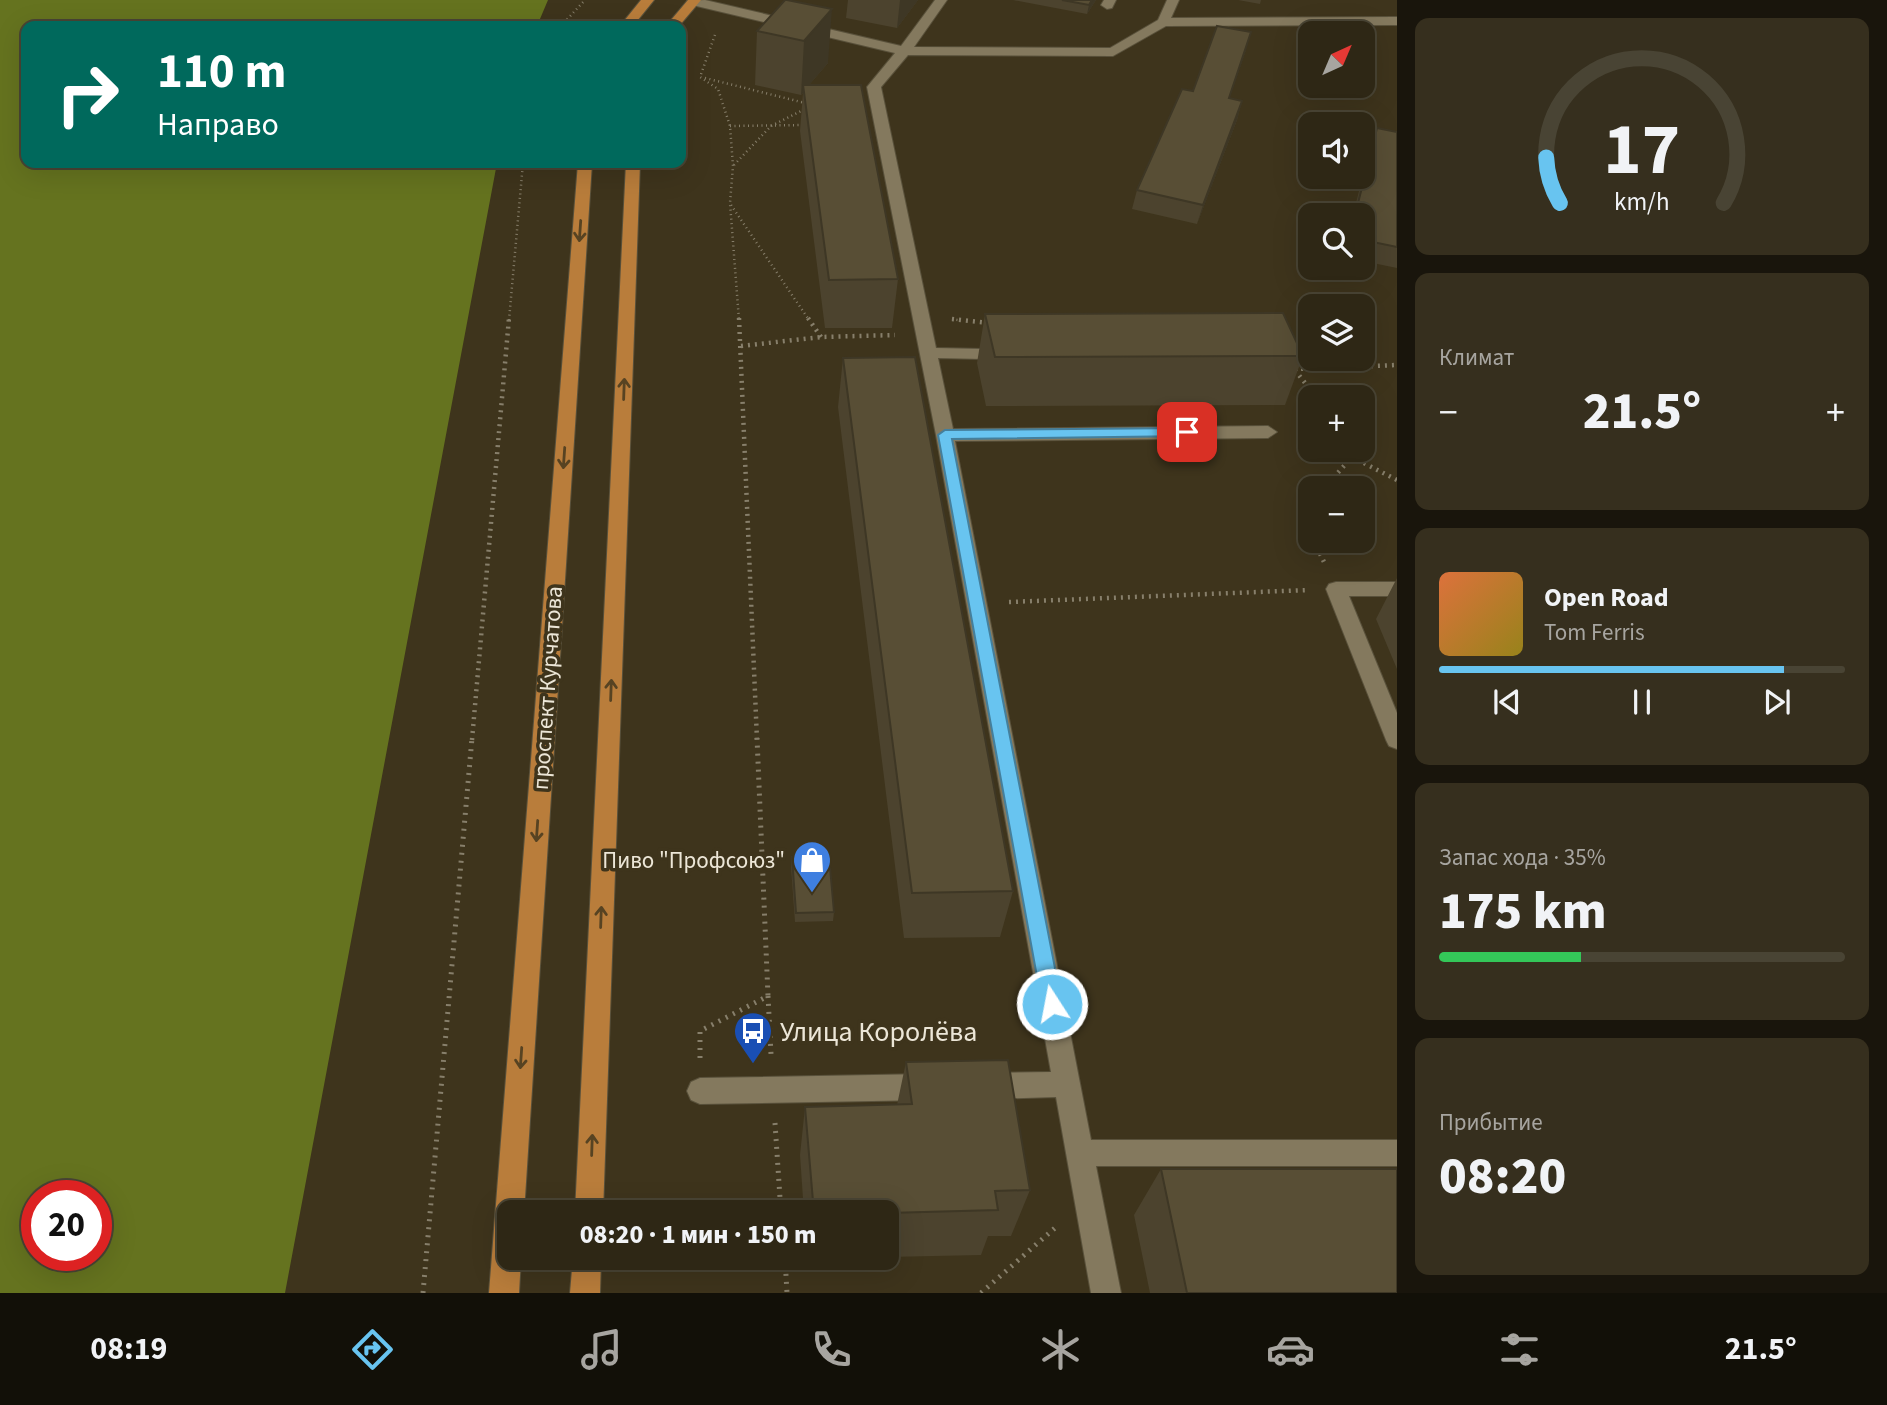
<!DOCTYPE html>
<html lang="ru">
<meta charset="utf-8">
<style>
:root{--surface:#2e2715;--page:#362f1e;--text:#f1f3f6;--muted:#a7a5a0;--line:#494434;--accent:#68c4f0}
body{margin:0;font-family:"Source Sans 3",sans-serif;background:var(--page);color:var(--text);height:100vh;display:flex;flex-direction:column;font-size:26px;white-space:nowrap}
*{box-sizing:border-box;margin:0}
p{font-size:23px;color:var(--muted)}
.icon{flex:none;width:38px;height:38px;fill:none;stroke:currentColor;stroke-width:2;stroke-linecap:round;stroke-linejoin:round}
.map{position:relative;flex:1;overflow:hidden}
.panel{display:flex;flex-direction:column;gap:18px;padding:18px;background:#19150c;width:490px}
.panel>*{flex:none}
.hud{position:absolute;left:21px;top:21px;width:665px;height:147px;border-radius:14px;box-shadow:0 7px 28px #0002,0 0 0 2px var(--line);background:#00695c;color:#fff;overflow:hidden}
.needle{width:46px;rotate:44deg}
.tools{position:absolute;left:1298px;top:21px;display:grid;gap:14px}
.tools a{display:grid;place-items:center;width:77px;height:77px;border-radius:14px;background:var(--surface);box-shadow:0 7px 28px #0002,0 0 0 2px var(--line);font-size:35px}
.speed{position:absolute;left:21px;top:1180px;display:flex;gap:14px;font-size:35px;font-weight:700;text-align:center}
.speed>*{display:grid;place-content:center;width:91px;height:91px;border-radius:50%;background:var(--surface);box-shadow:0 7px 28px #0002,0 0 0 2px var(--line);line-height:1}
.speed .limit{border:10px solid #d22;background:#fff;color:#111}
.pin{position:absolute;display:grid;place-items:center;width:60px;height:60px;color:#fff;margin:-30px;border-radius:14px;box-shadow:0 4px 10px #0006}
.me{position:absolute;width:77px;margin:-38px;rotate:349deg;stroke-linejoin:round;filter:drop-shadow(0 0 5px #0008)}
.turn{display:flex;align-items:center;gap:24px;height:147px;padding:0 21px;font-size:32px}
.turn .icon{width:91px;height:91px;stroke-width:2.5}
.turn b{display:block;font-size:49px;line-height:60px}
.big{font-size:52px;font-weight:800;line-height:1.1}
.panel .tile{flex:1;display:flex;flex-direction:column;justify-content:center;gap:10px;min-width:0;padding:0 24px;border-radius:14px;background:var(--page)}
.panel .dial{align-items:center;gap:0}
.dial svg{height:182px;overflow:visible;fill:none;stroke:var(--line);stroke-width:7;stroke-linecap:round;text-anchor:middle}
.dial text{fill:var(--text);stroke:none}
.song{display:flex;align-items:center;gap:21px}
.cover{width:84px;height:84px;border-radius:10px;background:linear-gradient(135deg,hsl(20 70% 55%),hsl(50 70% 35%))}
.played{height:7px;border-radius:4px;background:linear-gradient(90deg,var(--accent) 85%,var(--line) 85%)}
.keys{display:flex;justify-content:space-around;direction:ltr}
.heat{display:flex;justify-content:space-between;align-items:center;font-size:38px;direction:ltr}
.charge{height:10px;border-radius:5px;background:linear-gradient(90deg,#34c759 35%,var(--line) 0)}
.trip{position:absolute;left:497px;top:1200px;width:402px;height:70px;border-radius:14px;background:var(--surface);box-shadow:0 7px 28px #0002,0 0 0 2px var(--line);font-weight:800;line-height:70px;text-align:center}
.dock{display:flex;height:112px;justify-content:space-around;align-items:center;background:#121008;color:var(--muted)}
.dock .icon{width:49px;height:49px}
.dock .selected{color:var(--accent)}
.dock b{font-size:32px;color:var(--text)}
main{display:flex;flex:1;min-height:0}
.map>svg:first-child{display:block}
</style>
<main>
<div class="map">
<svg width="1397" height="1293" viewBox="0 0 1397 1293">
<rect width="100%" height="100%" fill="#3e341c"/>
<path fill="#65731f" fill-rule="evenodd" d="M 0,0 L 548,0 L 537,26 L 26,26 L 26,163 L 497,163 L 285,1293 L 0,1293 ZM 96,1195 L 96,1255 L 37,1255 L 37,1195 Z"/>
<g fill="none" stroke-linecap="round" stroke-linejoin="round">
<defs>
<path id="minor" d="M 705,0 L 901,46 L 935,0 L 947,0 L 914,47 L 1110,48 L 1158,20 L 1167,0 L 1179,0 L 1171,18 L 1397,17 L 1397,25 L 1166,26 L 1113,56 L 908,55 L 881,87 L 936,348 L 983,349 L 992,354 L 983,359 L 938,358 L 953,429 L 1268,426 L 1277,432 L 1268,438 L 955,441 L 1091,1140 L 1397,1140 L 1397,1166 L 1096,1166 L 1121,1293 L 1091,1293 L 1056,1097 L 985,1099 L 976,1095 L 972,1086 L 976,1077 L 985,1073 L 1051,1072 L 936,435 L 867,87 L 895,53 L 688,4 L 687,1 Z
M 1104,0 L 1116,0 L 1112,8 L 1107,9 L 1101,5 Z
M 1336,582 L 1397,582 L 1397,596 L 1349,596 L 1397,713 L 1397,749 L 1389,746 L 1386,740 L 1326,589 L 1329,584 Z
M 928,1074 L 937,1078 L 941,1087 L 937,1096 L 928,1100 L 700,1104 L 691,1100 L 687,1091 L 691,1082 L 700,1078 Z"/>
<path id="major" d="M 641,0 L 654,0 L 633,26 L 620,26 Z
M 688,0 L 701,0 L 679,26 L 666,26 Z
M 578,163 L 592,163 L 524,1213 L 509,1213 L 509,1258 L 521,1258 L 519,1293 L 489,1293 Z
M 626,163 L 640,163 L 603,1213 L 575,1213 Z
M 573,1258 L 601,1258 L 600,1293 L 570,1293 Z"/>
</defs>
<use href="#minor" stroke="#59513b" stroke-width="2"/>
<use href="#major" stroke="#59513b" stroke-width="2"/>
<path stroke="#877f6b" stroke-width="2.5" stroke-dasharray="1 3.5" stroke-linecap="butt" d="M 561,26 L 585,0
M 715,35 L 700,77 L 718,89 L 730,126 L 733,166 L 730,203 L 739,320
M 705,78 L 805,103
M 730,126 L 804,125
M 734,165 L 771,126 L 805,109
M 731,205 L 809,320
M 952,319 L 958,320
M 509,320 L 523,163"/>
<path stroke="#877f6b" stroke-width="4.5" stroke-dasharray="2 5" stroke-linecap="butt" d="M 739,318 L 757,740
M 808,318 L 821,337
M 952,319 L 989,323
M 741,346 L 821,337 L 895,335
M 1294,369 L 1397,365
M 1295,370 L 1316,397
M 1349,450 L 1352,457 L 1397,480
M 1324,488 L 1352,457
M 1311,513 L 1308,527 L 1311,534
M 1314,541 L 1324,562
M 1009,602 L 1308,590
M 472,740 L 509,318"/>
<path stroke="#877f6b" stroke-width="5" stroke-dasharray="2 6" stroke-linecap="butt" d="M 768,996 L 771,1054
M 700,1058 L 700,1031 L 768,996 L 757,738
M 775,1123 L 781,1213
M 785,1258 L 787,1293
M 423,1293 L 472,738
M 981,1293 L 1056,1227"/>
<use href="#minor" fill="#84795e" fill-rule="evenodd"/>
<use href="#major" fill="#b97d3b" fill-rule="evenodd"/>
</g>
<path fill="#4c432e" d="M 785,0 L 828,63 L 809,85 L 898,279 L 892,328 L 825,328 L 800,131 L 803,93 L 801,95 L 755,85 L 757,31 Z
M 848,0 L 918,0 L 897,28 L 846,18 Z
M 1013,0 L 1096,0 L 1087,14 Z
M 1238,0 L 1261,0 L 1260,4 Z
M 1246,50 L 1229,99 L 1242,101 L 1237,120 L 1197,224 L 1132,209 L 1137,190 L 1193,91 Z
M 1377,128 L 1397,132 L 1397,268 L 1363,261 L 1363,215 L 1353,215 L 1370,147 Z
M 985,314 L 1303,356 L 1285,405 L 986,406 L 977,363 Z
M 843,358 L 1013,891 L 1000,937 L 904,938 L 838,407 Z
M 1397,578 L 1397,669 L 1376,619 Z
M 792,857 L 834,912 L 833,921 L 795,922 L 791,867 Z
M 906,1062 L 1030,1190 L 1011,1236 L 988,1236 L 981,1255 L 887,1257 L 887,1213 L 804,1213 L 800,1155 L 805,1107 L 897,1105 Z
M 1161,1169 L 1397,1293 L 1150,1293 L 1134,1215 Z"/>
<path fill="#3e3725" d="M 900,0 L 918,0 L 897,28 Z
M 1092,0 L 1096,0 L 1087,14 L 1089,5 Z
M 832,9 L 828,63 L 804,91 L 803,85 L 803,93 L 801,95 L 804,41 Z
M 1251,32 L 1246,50 L 1223,117 L 1229,98 Z
M 1242,101 L 1237,120 L 1197,224 L 1203,205 Z"/>
<path fill="#584e35" stroke="#3e3725" stroke-width="2" d="M 785,0 L 787,0 L 832,9 L 804,41 L 757,31 Z
M 1062,0 L 1092,0 L 1089,5 Z
M 1217,26 L 1251,32 L 1229,98 L 1242,101 L 1203,205 L 1137,190 L 1182,89 L 1193,91 Z
M 803,85 L 861,85 L 898,279 L 829,280 Z
M 1377,128 L 1397,132 L 1397,247 L 1363,240 L 1363,215 L 1355,215 Z
M 1283,313 L 1303,356 L 995,357 L 985,314 Z
M 915,357 L 1013,891 L 912,893 L 843,358 Z
M 829,856 L 834,912 L 796,913 L 792,857 Z
M 1008,1060 L 1030,1190 L 995,1191 L 998,1210 L 887,1213 L 814,1213 L 805,1107 L 912,1104 L 906,1062 Z
M 1161,1169 L 1397,1169 L 1397,1293 L 1187,1293 Z"/>
<defs><path id="oneway-shaft" d="M-6 0H5M1.5-3L5.5 0L1.5 3" fill="none" stroke-width="1.6" stroke-linecap="round" stroke-linejoin="round" transform="scale(1.75)"/></defs>
<g stroke="#574322">
<use href="#oneway-shaft" transform="translate(580 231) rotate(94)"/>
<use href="#oneway-shaft" transform="translate(624 389) rotate(-88)"/>
<use href="#oneway-shaft" transform="translate(564 458) rotate(94)"/>
<use href="#oneway-shaft" transform="translate(611 690) rotate(-88)"/>
<use href="#oneway-shaft" transform="translate(537 831) rotate(94)"/>
<use href="#oneway-shaft" transform="translate(601 917) rotate(-88)"/>
<use href="#oneway-shaft" transform="translate(521 1058) rotate(94)"/>
<use href="#oneway-shaft" transform="translate(592 1145) rotate(-88)"/>
</g>
<path fill="#68c4f0" stroke="#447f9c" stroke-width="2" d="M 1187,428 L 1192,429 L 1192,436 L 952,439 L 1062,1004 L 1059,1010 L 1052,1013 L 1045,1010 L 1042,1004 L 938,435 L 945,430 Z"/>
<defs>
<symbol id="shop-pin" viewBox="-11 -11 22 30"><path d="M0 17L-7.5 6A9.5 9.5 0 1 1 7.5 6Z" fill="#3f7fe0" stroke="#3e341c"/><path d="M-5-2.5h2.3a2.7 3.5 0 0 1 5.4 0H5L5.5 6h-11ZM-1.5-2.5h3a1.5 2.3 0 0 0-3 0Z" fill="#fff"/></symbol>
<symbol id="bus-pin" viewBox="-11 -11 22 30"><path d="M0 17L-7.5 6A9.5 9.5 0 1 1 7.5 6Z" fill="#1a4fb4" stroke="#3e341c"/><path d="M-5-6H5V4H4V6H2V4H-2V6H-4V4H-5ZM-3.5-4V0h7V-4ZM-3.5 1.2v1.5H-2V1.2ZM2 1.2v1.5H3.5V1.2Z" fill="#fff"/></symbol>
</defs>
<g fill-rule="evenodd">
<use href="#shop-pin" x="790" y="838" width="44" height="60"/>
<use href="#bus-pin" x="731" y="1009" width="44" height="60"/>
</g>
<g text-anchor="middle" stroke-width="7" stroke-linejoin="round" paint-order="stroke">
<g font-size="23" fill="#ece6d7" stroke="#3e341c">
<text transform="translate(547 688) rotate(-86)" y="8">проспект Курчатова</text>
</g>
<g font-size="23" fill="#ece6d7" stroke="#3e341c" text-anchor="end">
<text x="785" y="868">Пиво "Профсоюз"</text>
</g>
<g font-size="28" fill="#ece6d7" stroke="#3e341c" text-anchor="start">
<text x="780" y="1041">Улица Королёва</text>
</g>
</g>
</svg>
<div class="tools">
<a><svg class="needle" viewBox="-14 -14 28 28"><path d="M0-13l5 13h-10z" fill="#e53935"/><path d="M0 13l5-13h-10z" fill="#a7a5a0"/></svg></a>
<a><svg class="icon" aria-label="sound" viewBox="0 0 24 24"><path d="M4 9h4l5-4v14l-5-4H4zM17 9q2 3 0 6"/></svg></a>
<a><svg class="icon" aria-label="search" viewBox="0 0 24 24"><circle cx="10" cy="10" r="6"/><path d="M15 15l6 6"/></svg></a>
<a><svg class="icon" aria-label="layers" viewBox="0 0 24 24"><path d="M12 4l9 5-9 5-9-5zM3 14l9 5 9-5"/></svg></a>
<a>+</a>
<a>−</a>
</div>
<div class="speed"><div class="limit">20</div></div>
<div class="pin" style="left:1187px;top:432px;background:#d93025"><svg class="icon" aria-label="arrive" viewBox="0 0 24 24"><path d="M6 21V4h12l-3 4 3 4H6"/></svg></div>
<svg class="me" style="left:1052px;top:1004px" viewBox="-20 -20 40 40"><circle r="17" fill="#68c4f0" stroke="#fff" stroke-width="3"/><path d="M0-11L8 9 0 5-8 9z" fill="#fff"/></svg>
<div class="trip">08:20 · 1 мин · 150 m</div>
<div class="hud">
<div class="turn"><svg class="icon" aria-label="right" viewBox="0 0 24 24"><path d="M7 20v-9h11M14 6l5 5-5 5"/></svg><div><b>110 m</b>Направо</div></div>
</div>
</div>
<section class="panel">
<div class="tile dial"><svg viewBox="0 0 100 80">
<path d="M14 69A42 42 0 1 1 86 69"/>
<path d="M14 69A42 42 0 0 1 8 49" stroke="#68c4f0"/>
<text x="50" y="56" font-size="32" font-weight="700">17</text>
<text x="50" y="72" font-size="11">km/h</text>
</svg></div>
<div class="tile"><p>Климат</p>
<div class="heat"><a>−</a><b class="big">21.5°</b><a>+</a></div>
</div>
<div class="tile">
<div class="song"><i class="cover"></i><div><b>Open Road</b><p>Tom Ferris</p></div></div>
<div class="played"></div>
<div class="keys"><svg class="icon" aria-label="previous" viewBox="0 0 24 24"><path d="M18 5L8 12l10 7zM5 5v14"/></svg><svg class="icon" aria-label="pause" viewBox="0 0 24 24"><path d="M8 5v14M16 5v14"/></svg><svg class="icon" aria-label="next" viewBox="0 0 24 24"><path d="M6 5l10 7-10 7zM19 5v14"/></svg></div>
</div>
<div class="tile"><p>Запас хода · 35%</p><b class="big">175 km</b><div class="charge"></div></div>
<div class="tile"><p>Прибытие</p><b class="big">08:20</b></div>
</section>
</main>
<nav class="dock">
<b>08:19</b>
<svg class="icon selected" aria-label="directions" viewBox="0 0 24 24"><path d="M12 3l9 9-9 9-9-9zM9 14v-3h6M13 9l2 2-2 2"/></svg>
<svg class="icon" aria-label="music" viewBox="0 0 24 24"><path d="M9 18V5l10-2v13"/><circle cx="6" cy="18" r="3"/><circle cx="16" cy="16" r="3"/></svg>
<svg class="icon" aria-label="phone" viewBox="0 0 24 24"><path d="M5 4h4l2 5-3 2q2 4 5 5l2-3 5 2v4C11 20 4 13 5 4z"/></svg>
<svg class="icon" aria-label="climate" viewBox="0 0 24 24"><path d="M12 3v18M4 7l16 10M4 17L20 7"/></svg>
<svg class="icon" aria-label="car" viewBox="0 0 24 24"><path d="M5 17H2v-5l4-1 3-4h7l3 4 3 1v5h-3M9 17h6M6 11h13"/><circle cx="7" cy="17" r="2"/><circle cx="17" cy="17" r="2"/></svg>
<svg class="icon" aria-label="filters" viewBox="0 0 24 24"><path d="M4 7h16M4 17h16"/><circle cx="9" cy="7" r="2"/><circle cx="15" cy="17" r="2"/></svg>
<b>21.5°</b>
</nav>
